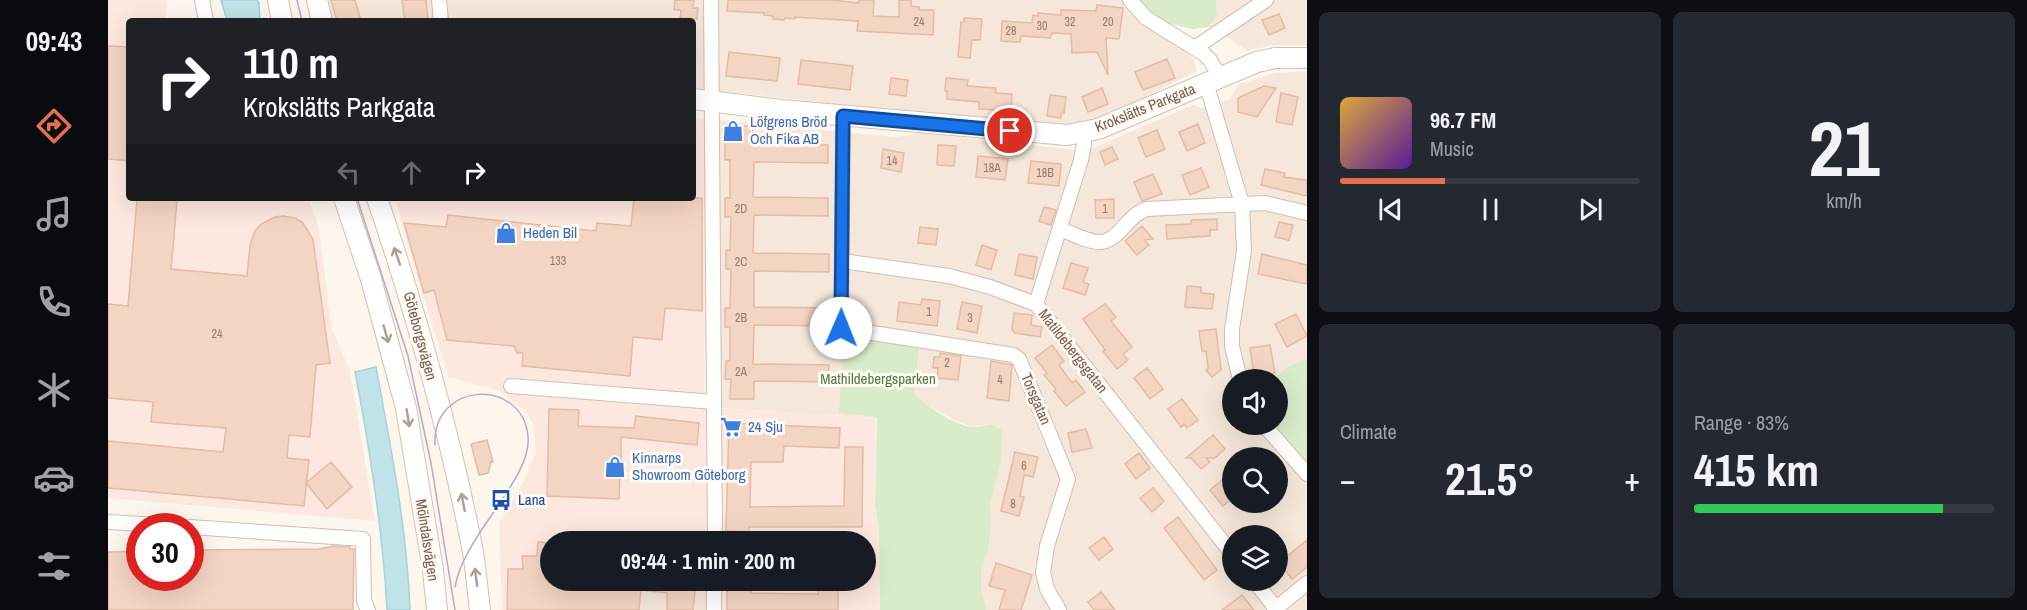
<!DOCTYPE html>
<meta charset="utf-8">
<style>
:root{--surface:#171b24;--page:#242831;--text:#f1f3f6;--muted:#9ea1a6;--line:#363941;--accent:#e76f51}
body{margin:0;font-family:"Archivo Narrow",sans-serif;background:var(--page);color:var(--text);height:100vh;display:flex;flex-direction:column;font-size:22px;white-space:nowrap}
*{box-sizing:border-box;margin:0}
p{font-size:20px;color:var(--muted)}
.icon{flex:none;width:33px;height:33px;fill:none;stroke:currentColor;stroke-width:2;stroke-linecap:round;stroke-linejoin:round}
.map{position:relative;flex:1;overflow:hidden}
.drawer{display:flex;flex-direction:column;gap:12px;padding:12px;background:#0d0f14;width:720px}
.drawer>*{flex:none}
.top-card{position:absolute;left:18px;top:18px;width:570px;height:183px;border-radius:6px;box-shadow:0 6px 24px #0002;background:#202124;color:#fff;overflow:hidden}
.buttons{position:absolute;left:1114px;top:369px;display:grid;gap:12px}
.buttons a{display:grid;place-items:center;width:66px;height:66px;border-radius:50%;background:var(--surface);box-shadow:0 6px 24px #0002;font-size:30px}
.speed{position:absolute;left:18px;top:513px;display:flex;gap:12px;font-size:30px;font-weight:700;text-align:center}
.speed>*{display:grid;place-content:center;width:78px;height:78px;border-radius:50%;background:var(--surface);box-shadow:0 6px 24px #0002;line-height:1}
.speed .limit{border:9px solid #d22;background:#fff;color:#111}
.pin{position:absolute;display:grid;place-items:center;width:51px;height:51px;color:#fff;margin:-26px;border:3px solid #fff;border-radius:50%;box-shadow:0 2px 6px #0007}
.me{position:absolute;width:66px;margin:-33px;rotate:1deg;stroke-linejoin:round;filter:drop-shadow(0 0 4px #0008)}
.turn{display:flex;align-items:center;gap:21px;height:126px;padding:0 18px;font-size:27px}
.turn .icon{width:78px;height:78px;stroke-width:2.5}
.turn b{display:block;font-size:42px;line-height:51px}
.lanes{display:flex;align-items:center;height:57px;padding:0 18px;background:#0003;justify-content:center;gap:30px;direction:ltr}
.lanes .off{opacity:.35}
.big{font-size:45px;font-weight:800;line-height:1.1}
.drawer .tile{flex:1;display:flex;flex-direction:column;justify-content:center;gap:9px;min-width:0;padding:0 21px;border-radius:9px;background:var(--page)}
.drawer .dial{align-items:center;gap:0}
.dial b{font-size:78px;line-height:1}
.song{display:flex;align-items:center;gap:18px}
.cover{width:72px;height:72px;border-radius:9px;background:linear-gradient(135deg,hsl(40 70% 55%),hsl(270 70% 35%))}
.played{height:6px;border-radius:3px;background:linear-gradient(90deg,var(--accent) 35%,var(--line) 35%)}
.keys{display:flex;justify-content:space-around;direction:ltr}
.heat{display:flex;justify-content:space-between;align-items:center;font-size:33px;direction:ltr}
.charge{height:9px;border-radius:4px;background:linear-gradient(90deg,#34c759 83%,var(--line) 0)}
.drawer .tiles{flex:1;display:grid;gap:12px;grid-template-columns:repeat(2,1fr)}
.trip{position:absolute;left:432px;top:531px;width:336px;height:60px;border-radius:30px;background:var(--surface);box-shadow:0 6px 24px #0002;font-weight:800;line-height:60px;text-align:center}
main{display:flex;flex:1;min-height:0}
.tab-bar{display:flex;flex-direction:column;width:108px;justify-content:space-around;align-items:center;background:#090b0e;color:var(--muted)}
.tab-bar .icon{width:42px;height:42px}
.tab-bar .active{color:var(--accent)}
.tab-bar b{font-size:27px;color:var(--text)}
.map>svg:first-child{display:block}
</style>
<main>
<nav class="tab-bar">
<b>09:43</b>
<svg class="icon active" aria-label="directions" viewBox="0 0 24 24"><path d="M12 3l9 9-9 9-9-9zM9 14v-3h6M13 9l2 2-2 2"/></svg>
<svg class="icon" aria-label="music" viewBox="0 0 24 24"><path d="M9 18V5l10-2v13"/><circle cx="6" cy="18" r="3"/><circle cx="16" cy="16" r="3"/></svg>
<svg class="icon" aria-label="phone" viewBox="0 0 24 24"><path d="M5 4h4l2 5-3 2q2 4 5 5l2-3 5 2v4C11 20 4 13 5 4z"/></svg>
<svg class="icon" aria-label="climate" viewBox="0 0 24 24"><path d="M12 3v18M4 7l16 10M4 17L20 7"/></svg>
<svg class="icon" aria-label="car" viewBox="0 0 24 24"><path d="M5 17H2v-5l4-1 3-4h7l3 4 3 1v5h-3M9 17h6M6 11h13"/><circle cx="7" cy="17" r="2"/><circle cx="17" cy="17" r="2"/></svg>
<svg class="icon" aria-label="filters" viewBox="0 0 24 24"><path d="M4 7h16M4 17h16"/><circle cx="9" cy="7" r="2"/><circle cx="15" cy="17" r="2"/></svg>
</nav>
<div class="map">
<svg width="1199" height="610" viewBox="0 0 1199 610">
<rect width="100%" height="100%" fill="#fdf6ec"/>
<path fill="#f5e8da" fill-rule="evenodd" d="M 217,0 L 1016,0 L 1025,13 L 1035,23 L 1085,58 L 1089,71 L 980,125 L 958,126 L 883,121 L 585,88 L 585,21 L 224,21 Z
M 1108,0 L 1199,0 L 1199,45 L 1165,45 L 1139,51 L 1115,34 L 1100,27 L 1109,16 Z
M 1199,71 L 1199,610 L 878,610 L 873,587 L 873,568 L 880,551 L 883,525 L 882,504 L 886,484 L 883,424 L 865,427 L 848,421 L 821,406 L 803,392 L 781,395 L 768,418 L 612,408 L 610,120 L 788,137 L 814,133 L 965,150 L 985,148 L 1085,105 L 1093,108 L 1122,99 L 1131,84 L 1166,73 ZM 1125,380 L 1170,380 L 1170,424 L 1125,424 ZM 1125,458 L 1170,458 L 1170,502 L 1125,502 ZM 1125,536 L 1170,536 L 1170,580 L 1125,580 Z
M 472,581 L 601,581 L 601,610 L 468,610 Z"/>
<path fill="#fde8e0" d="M 0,0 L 59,0 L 58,21 L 21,21 L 21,198 L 200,198 L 210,224 L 224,329 L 242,371 L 267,521 L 0,498 Z
M 585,118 L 596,119 L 599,193 L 596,402 L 612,408 L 768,418 L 767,506 L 771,527 L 772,610 L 601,610 L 601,581 L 758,580 L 758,542 L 442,542 L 442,580 L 468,610 L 394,610 L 391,523 L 416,481 L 428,452 L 425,424 L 418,412 L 392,391 L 341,377 L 314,293 L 287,198 L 585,198 Z"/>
<path fill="#d8ecc9" d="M 1031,0 L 1108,0 L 1109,16 L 1100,27 L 1084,29 L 1063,24 L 1049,17 Z
M 736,337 L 811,346 L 806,394 C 821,407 843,424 864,427 C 870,428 877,425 883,424 L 894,431 L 893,460 L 882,504 L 883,525 L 880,551 L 873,568 L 873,587 L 878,610 L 772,610 L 771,527 L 767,506 L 769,417 L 731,413 Z
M 1199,359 L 1199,465 L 1162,425 L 1170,424 L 1170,380 L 1165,379 L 1183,365 Z"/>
<path fill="#bfe3e8" stroke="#a5d3da" stroke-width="1.5" d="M 113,0 L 149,0 L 151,3 L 152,21 L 119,21 Z
M 268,367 C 283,448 299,528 302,610 L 279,610 C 275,530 262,450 247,372 Z"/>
<path fill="#f3d5c3" stroke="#e6bba3" stroke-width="1.5" d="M 223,0 L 247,0 L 253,21 L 229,21 Z
M 294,0 L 318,0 L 320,21 L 297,21 Z
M 567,0 L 586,0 L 585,8 L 590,8 L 589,19 L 572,18 L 573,10 L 566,10 Z
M 620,0 L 724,0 L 751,3 L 751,0 L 766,0 L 765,16 L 791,17 L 791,0 L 803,0 L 803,6 L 811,7 L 811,10 L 826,10 L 825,35 L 749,31 L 750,21 L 687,17 L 687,19 L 677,18 L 676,20 L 665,19 L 665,16 L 656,15 L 656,13 L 619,11 Z
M 989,5 L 1015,8 L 1011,39 L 998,38 L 1000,75 L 989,52 L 964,53 L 963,34 L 944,33 L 942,38 L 913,36 L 912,42 L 893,41 L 894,21 L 924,23 L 925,15 L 930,16 L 930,13 L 953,15 L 953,10 L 988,11 Z
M 1171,14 L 1177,28 L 1161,35 L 1154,20 Z
M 856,18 L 874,19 L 872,40 L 864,40 L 862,58 L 850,57 L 853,22 L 856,22 Z
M 0,46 L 21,47 L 21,161 L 0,159 Z
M 621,52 L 672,58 L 669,81 L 618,76 Z
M 1059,59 L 1067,78 L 1035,90 L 1027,72 Z
M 693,60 L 745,66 L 742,90 L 690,84 Z
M 783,78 L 800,80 L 798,96 L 781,94 Z
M 838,78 L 860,80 L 859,86 L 888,88 L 888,93 L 904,94 L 903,111 L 871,109 L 871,102 L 839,99 L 839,91 L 837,91 Z
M 1156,86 L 1168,88 L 1149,117 L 1130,112 L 1130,98 Z
M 994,88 L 1000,104 L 980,112 L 974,97 Z
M 1173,93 L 1190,97 L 1184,125 L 1168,122 Z
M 942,95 L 958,97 L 956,113 L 953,113 L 953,118 L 939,116 Z
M 1090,124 L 1097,143 L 1079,151 L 1071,132 Z
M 621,126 L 645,126 L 645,144 L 720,145 L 720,163 L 646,162 L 645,197 L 720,198 L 720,216 L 646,215 L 645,253 L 721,254 L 721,272 L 646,271 L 646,307 L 720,308 L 720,326 L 646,325 L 645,364 L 721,365 L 720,382 L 646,381 L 646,399 L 622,399 L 623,379 L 617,379 L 618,361 L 622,361 L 622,327 L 617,327 L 617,308 L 622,308 L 623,269 L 618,269 L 618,250 L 622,250 L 623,217 L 617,217 L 617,198 L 622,198 L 622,160 L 617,160 L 617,141 L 621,141 Z
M 1049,130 L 1057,149 L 1038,157 L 1030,138 Z
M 830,145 L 848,146 L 846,166 L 829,165 Z
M 1004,147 L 1010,159 L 997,165 L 992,152 Z
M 775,149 L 796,153 L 793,172 L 773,168 Z
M 870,156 L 900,159 L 897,180 L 868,177 Z
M 923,161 L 953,164 L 951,186 L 920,183 Z
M 1093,168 L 1101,187 L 1082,195 L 1074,175 Z
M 1157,169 L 1177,173 L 1176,177 L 1199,180 L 1199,196 L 1153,185 Z
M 1045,174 L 1054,194 L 1034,201 L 1026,182 Z
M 29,198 L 69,200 L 63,269 L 139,276 L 142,245 L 147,231 L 153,224 L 167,217 L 175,216 L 187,218 L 195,223 L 200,231 L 205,240 L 222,363 L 208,365 L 202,437 L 181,435 L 179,458 L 201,460 L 196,506 L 0,488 L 0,441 L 115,452 L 118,428 L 43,422 L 45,402 L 0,398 L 0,304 L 20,306 Z
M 526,198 L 594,198 L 594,311 L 557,308 L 554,340 L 525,337 L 522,376 L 414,366 L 415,353 L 409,353 L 406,346 L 339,340 L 326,290 L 316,293 L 296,223 L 338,227 L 340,215 L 488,231 L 489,223 L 523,226 Z
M 1006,199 L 1006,218 L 988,218 L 987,200 Z
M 936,207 L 948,210 L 943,225 L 931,221 Z
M 1109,219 L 1109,230 L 1102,230 L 1102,236 L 1059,239 L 1058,225 L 1083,224 L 1083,220 Z
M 1171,222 L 1185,225 L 1181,240 L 1167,237 Z
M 1034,226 L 1045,239 L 1036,240 L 1041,245 L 1029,255 L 1017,241 Z
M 812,227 L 830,229 L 828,245 L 810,243 Z
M 874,245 L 889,250 L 883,270 L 868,265 Z
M 911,254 L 929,257 L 925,279 L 907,275 Z
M 1154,254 L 1199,265 L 1199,284 L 1150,274 Z
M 963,263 L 980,268 L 975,282 L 981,284 L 977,295 L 955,288 Z
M 1079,286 L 1093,287 L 1093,293 L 1106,294 L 1104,309 L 1077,307 Z
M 814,299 L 832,301 L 829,326 L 789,321 L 791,302 L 813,305 Z
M 854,302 L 874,306 L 869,333 L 849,329 Z
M 997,304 L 1008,317 L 1003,321 L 1024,347 L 1015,354 L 1020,360 L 1009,369 L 995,351 L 997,350 L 975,319 Z
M 906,313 L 924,315 L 923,325 L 934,327 L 932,337 L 907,333 L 904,329 Z
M 1188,314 L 1199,336 L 1179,347 L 1167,324 Z
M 1108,329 L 1113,370 L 1104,377 L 1098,370 L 1100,368 L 1098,351 L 1094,351 L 1091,331 Z
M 944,345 L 956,361 L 951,365 L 964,383 L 968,380 L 977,392 L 958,406 L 946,391 L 948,389 L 936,375 L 939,373 L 927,358 Z
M 1162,345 L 1167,373 L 1146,376 L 1142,348 Z
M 832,353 L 853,356 L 850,380 L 829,378 L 830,368 L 825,368 L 826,357 L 832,357 Z
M 883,361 L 904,365 L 901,401 L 879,398 Z
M 1039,368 L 1055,389 L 1042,399 L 1026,378 Z
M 1074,399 L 1090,420 L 1079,428 L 1076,424 L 1073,427 L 1060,409 Z
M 441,409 L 471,410 L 470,426 L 526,428 L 528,416 L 591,423 L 589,445 L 513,437 L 513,461 L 515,461 L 515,477 L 512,477 L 511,499 L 439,496 Z
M 621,423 L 732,428 L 731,448 L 676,446 L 675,462 L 643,462 L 642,507 L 736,506 L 737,447 L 755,447 L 754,527 L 641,527 L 641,532 L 618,531 Z
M 978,429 L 984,448 L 964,452 L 960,433 Z
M 1105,435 L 1117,449 L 1107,458 L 1098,458 L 1102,462 L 1093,469 L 1083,458 L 1078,458 Z
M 379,440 L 385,462 L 383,462 L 380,473 L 371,475 L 363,444 Z
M 907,452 L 930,457 L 925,477 L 916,475 L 912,496 L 916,497 L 911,516 L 893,511 Z
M 1031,453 L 1042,468 L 1028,479 L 1017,464 Z
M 223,462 L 244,487 L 219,509 L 198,483 Z
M 1115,479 L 1125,491 L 1125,498 L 1115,506 L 1102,490 Z
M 1045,488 L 1056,501 L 1044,512 L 1032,498 Z
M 1070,517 L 1109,570 L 1096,580 L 1056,528 Z
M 996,537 L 1005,549 L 991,560 L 981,548 Z
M 1199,540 L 1199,567 L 1184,579 L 1171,563 Z
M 430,542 L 442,543 L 442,580 L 588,580 L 585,610 L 559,610 L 559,593 L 533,590 L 531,610 L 399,610 L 400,569 L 415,569 L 414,556 L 429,556 Z
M 226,546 L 242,547 L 242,549 L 246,549 L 245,610 L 0,610 L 0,552 L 32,551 L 32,578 L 82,578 L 82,550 L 210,549 Z
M 888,563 L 924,575 L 913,610 L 891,610 L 897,590 L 881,586 Z
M 619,580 L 643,580 L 643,593 L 710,594 L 710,580 L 730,580 L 730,610 L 619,610 Z
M 993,592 L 1007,610 L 986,610 L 980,602 Z
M 1134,595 L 1146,610 L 1114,610 Z"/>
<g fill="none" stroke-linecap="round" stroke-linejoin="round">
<defs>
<path id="street" d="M 94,0 L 98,21
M 331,0 L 333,21
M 603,0 L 607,542
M 1022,0 L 1038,18 L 1096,54 L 1102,60 L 1112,77
M 1088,47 L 1158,0
M 1098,83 L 1134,204 L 1136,251 L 1124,329 L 1124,346 L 1132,380
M 735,116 L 733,328 L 905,355 L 911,359 L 960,479 L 939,546 L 935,572 L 939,589 L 951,610
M 952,229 C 964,233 981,243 993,242 C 1011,241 1020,214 1039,209 L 1157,203 L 1199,213
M 734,261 L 841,276 L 882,287 L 928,304 L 1125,555
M 928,304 L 973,160 L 976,144 L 975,134
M 403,386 L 606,402
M 1155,424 L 1199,474
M 0,522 L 68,526
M 82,527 L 255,539 L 256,601 L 260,610
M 1146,580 L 1169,610
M 606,610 L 606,580
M 1166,610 L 1199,583"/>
<path id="secondary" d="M 170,0 L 174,21
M 209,0 L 214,21
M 585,99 L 673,110 L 959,135 L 990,129 L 1149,62 L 1167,58 L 1199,58
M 236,198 L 263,279 L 298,408 L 325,570 L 329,610
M 269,198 C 307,310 340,426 363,542 C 368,564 369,588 372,610"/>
</defs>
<use href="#street" stroke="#d1beb0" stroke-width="16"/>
<use href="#secondary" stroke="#d6c0b0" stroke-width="22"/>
<use href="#street" stroke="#fff" stroke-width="14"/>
<use href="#secondary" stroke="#fff" stroke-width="20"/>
<path stroke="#b9a8c9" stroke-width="1.5" d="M 189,0 L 194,21
M 249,198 L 300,356 L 323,463 L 347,610
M 327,445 C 324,381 414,377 420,436 C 425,478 355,536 347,587"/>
</g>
<defs><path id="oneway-shaft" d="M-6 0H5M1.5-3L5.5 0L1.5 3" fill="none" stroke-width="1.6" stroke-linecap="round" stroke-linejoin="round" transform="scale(1.5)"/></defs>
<g stroke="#af9d94">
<use href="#oneway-shaft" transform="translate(289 256) rotate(-109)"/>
<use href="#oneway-shaft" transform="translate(278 334) rotate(74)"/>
<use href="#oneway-shaft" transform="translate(300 418) rotate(81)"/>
<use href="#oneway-shaft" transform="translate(355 502) rotate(-101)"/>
<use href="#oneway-shaft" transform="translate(368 577) rotate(-97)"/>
</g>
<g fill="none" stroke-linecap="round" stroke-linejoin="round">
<defs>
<path id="route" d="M 733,328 L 735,116 L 902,131"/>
</defs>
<use href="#route" stroke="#114b97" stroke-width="15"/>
<use href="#route" stroke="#1a73e8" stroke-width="10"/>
</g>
<defs>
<symbol id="shop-bare" viewBox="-9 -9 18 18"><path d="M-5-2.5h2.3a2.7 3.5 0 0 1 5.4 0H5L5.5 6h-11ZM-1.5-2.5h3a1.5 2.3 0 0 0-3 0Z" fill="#3f7fe0" stroke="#fffaf3" stroke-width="2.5" paint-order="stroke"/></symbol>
<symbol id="supermarket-bare" viewBox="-9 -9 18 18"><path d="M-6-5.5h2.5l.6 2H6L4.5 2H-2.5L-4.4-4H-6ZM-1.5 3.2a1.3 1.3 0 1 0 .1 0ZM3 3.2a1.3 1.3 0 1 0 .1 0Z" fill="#3f7fe0" stroke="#fffaf3" stroke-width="2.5" paint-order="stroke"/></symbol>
<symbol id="bus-bare" viewBox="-9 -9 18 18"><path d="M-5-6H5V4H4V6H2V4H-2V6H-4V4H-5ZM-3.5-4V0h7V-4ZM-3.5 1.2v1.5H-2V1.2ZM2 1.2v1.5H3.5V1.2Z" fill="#1a4fb4" stroke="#fffaf3" stroke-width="2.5" paint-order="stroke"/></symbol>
</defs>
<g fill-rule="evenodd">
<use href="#shop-bare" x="610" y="116" width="30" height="30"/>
<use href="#shop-bare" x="383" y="218" width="30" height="30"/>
<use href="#supermarket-bare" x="608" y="412" width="30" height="30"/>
<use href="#shop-bare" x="492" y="452" width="30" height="30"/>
<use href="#bus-bare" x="378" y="485" width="30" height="30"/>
</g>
<g text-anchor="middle" stroke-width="6" stroke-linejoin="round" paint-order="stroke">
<g font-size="12" fill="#987a6a">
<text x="811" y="26">24</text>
<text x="962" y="26">32</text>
<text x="1000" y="26">20</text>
<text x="934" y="30">30</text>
<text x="903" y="35">28</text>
<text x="784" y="165">14</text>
<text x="884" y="172">18A</text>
<text x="937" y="177">18B</text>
<text x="633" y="213">2D</text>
<text x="997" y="213">1</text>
<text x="450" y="265">133</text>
<text x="633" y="266">2C</text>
<text x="821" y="316">1</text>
<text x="633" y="322">2B</text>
<text x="862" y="322">3</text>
<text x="109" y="338">24</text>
<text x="839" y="367">2</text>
<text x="633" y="376">2A</text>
<text x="892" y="384">4</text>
<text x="916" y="470">6</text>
<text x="905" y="508">8</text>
</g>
<g font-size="15" fill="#7a5c4d" stroke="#fffaf3">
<text transform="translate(1037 108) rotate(-22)" y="5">Krokslätts Parkgata</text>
<text transform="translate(312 336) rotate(75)" y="5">Göteborgsvägen</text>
<text transform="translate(965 351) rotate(52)" y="5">Matildebergsgatan</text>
<text transform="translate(928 399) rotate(67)" y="5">Torsgatan</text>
<text transform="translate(319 540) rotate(81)" y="5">Mölndalsvägen</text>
</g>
<g font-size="15" fill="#366cbe" stroke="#fffaf3" text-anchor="start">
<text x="642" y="127">Löfgrens Bröd<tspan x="642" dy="17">Och Fika AB</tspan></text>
<text x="415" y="238">Heden Bil</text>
<text x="640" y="432">24 Sju</text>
<text x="524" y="463">Kinnarps<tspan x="524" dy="17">Showroom Göteborg</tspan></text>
</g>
<g font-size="15" fill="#537a41" stroke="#fffaf3">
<text x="770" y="384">Mathildebergsparken</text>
</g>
<g font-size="15" fill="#164399" stroke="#fffaf3" text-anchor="start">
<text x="410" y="505">Lana</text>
</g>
</g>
</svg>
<div class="buttons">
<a><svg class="icon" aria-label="sound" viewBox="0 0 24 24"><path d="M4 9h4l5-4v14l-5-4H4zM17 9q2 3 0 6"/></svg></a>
<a><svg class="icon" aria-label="search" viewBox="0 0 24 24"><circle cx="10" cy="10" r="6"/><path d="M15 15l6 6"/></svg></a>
<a><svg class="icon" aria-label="layers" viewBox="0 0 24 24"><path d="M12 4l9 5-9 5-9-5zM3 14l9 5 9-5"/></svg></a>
</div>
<div class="speed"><div class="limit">30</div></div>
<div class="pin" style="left:902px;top:131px;background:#d93025"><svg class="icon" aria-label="arrive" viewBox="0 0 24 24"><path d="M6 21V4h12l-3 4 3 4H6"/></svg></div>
<svg class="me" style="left:733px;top:328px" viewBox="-20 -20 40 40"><circle r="19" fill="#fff"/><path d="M0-13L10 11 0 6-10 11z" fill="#1a73e8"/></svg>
<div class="trip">09:44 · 1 min · 200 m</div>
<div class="top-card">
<div class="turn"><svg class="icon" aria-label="right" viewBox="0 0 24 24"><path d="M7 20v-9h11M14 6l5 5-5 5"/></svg><div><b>110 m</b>Krokslätts Parkgata</div></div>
<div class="lanes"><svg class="icon off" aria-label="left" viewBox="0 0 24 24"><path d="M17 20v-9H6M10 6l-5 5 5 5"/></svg><svg class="icon off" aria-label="ahead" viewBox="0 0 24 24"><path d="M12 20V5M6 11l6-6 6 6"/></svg><svg class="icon" aria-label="right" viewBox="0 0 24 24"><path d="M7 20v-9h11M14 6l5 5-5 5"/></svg></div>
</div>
</div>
<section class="drawer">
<div class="tiles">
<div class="tile">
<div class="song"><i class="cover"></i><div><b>96.7 FM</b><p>Music</p></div></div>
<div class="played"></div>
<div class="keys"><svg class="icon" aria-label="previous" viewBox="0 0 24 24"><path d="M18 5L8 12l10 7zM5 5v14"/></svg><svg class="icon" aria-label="pause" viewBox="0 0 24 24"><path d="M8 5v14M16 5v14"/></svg><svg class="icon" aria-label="next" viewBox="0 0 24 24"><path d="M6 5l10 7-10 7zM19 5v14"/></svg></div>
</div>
<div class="tile dial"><b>21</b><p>km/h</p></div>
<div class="tile"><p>Climate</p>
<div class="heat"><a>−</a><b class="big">21.5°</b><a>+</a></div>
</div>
<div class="tile"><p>Range · 83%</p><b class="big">415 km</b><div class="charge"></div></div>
</div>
</section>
</main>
